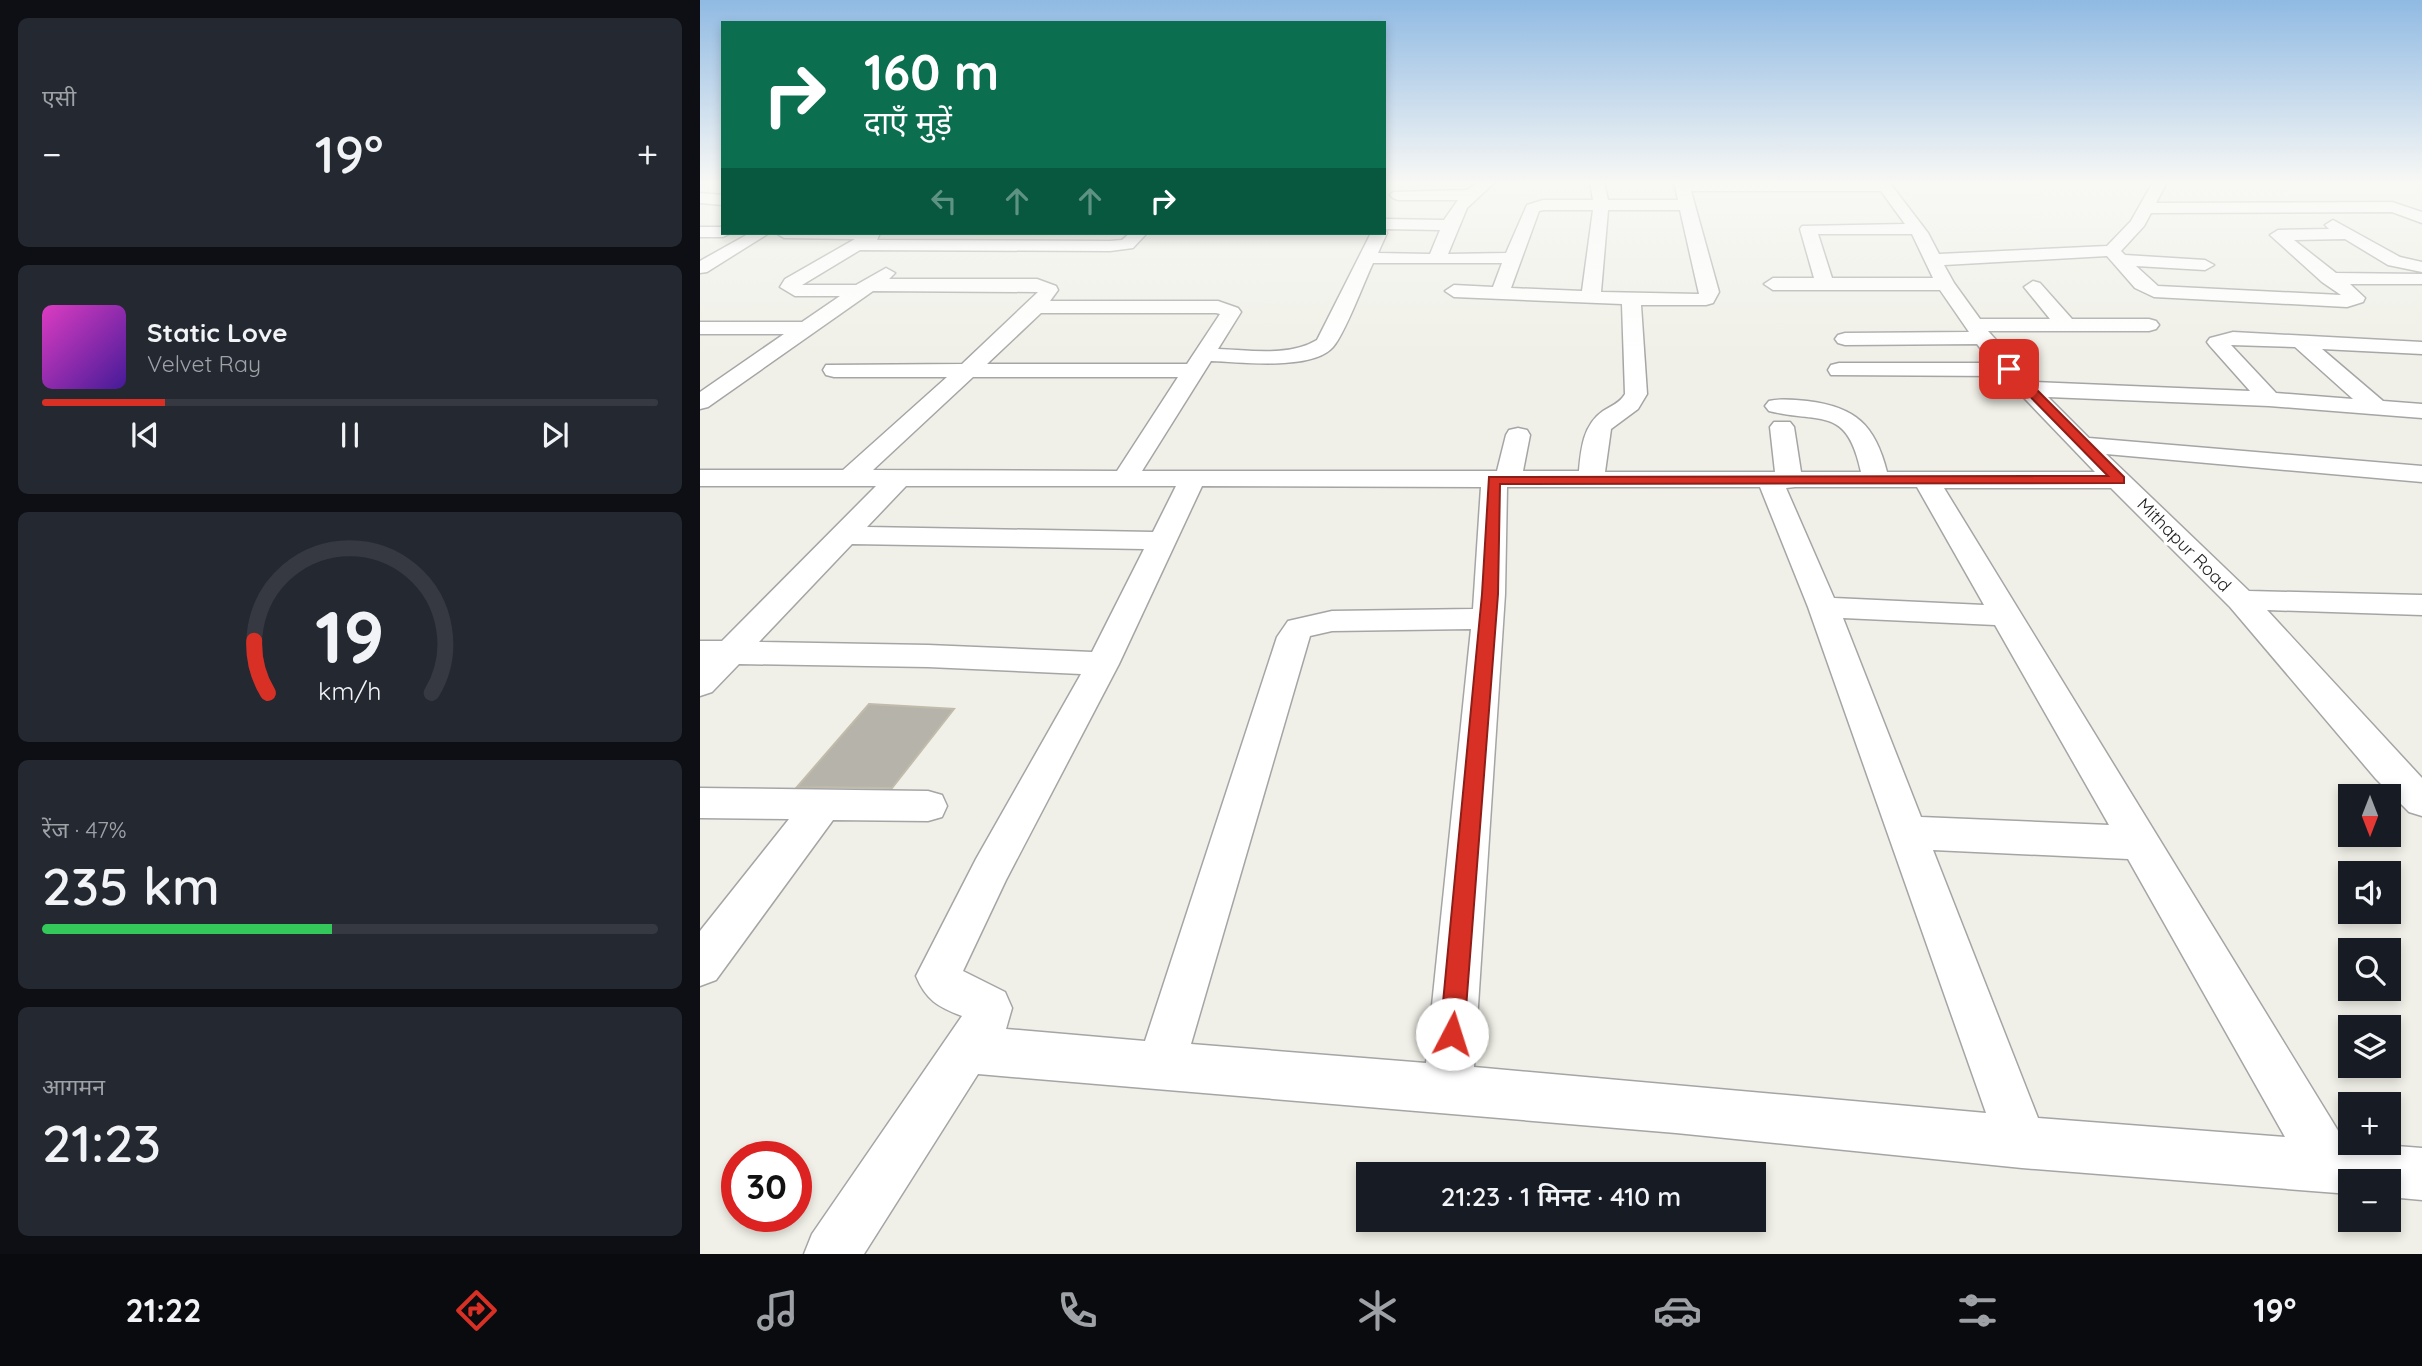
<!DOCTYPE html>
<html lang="hi">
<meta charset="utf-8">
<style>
:root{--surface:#171b24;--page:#242831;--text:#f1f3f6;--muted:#9ea1a6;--line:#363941;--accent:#d93025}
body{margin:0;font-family:Quicksand,"Noto Sans Devanagari",sans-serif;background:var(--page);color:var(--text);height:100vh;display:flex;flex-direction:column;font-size:26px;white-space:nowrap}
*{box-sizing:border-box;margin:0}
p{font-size:23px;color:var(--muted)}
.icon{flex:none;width:38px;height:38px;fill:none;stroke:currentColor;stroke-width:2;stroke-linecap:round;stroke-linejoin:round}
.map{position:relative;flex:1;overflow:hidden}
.side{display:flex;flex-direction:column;gap:18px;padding:18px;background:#0d0f14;width:700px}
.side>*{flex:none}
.hud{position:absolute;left:21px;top:21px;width:665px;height:214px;border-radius:0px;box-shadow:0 4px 10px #0003;background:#0b6e4f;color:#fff;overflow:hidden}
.needle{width:46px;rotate:180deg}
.tools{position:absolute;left:1638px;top:784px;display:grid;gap:14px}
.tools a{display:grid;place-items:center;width:63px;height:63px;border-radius:0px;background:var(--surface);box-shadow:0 4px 10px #0003;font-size:35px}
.speed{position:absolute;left:21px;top:1141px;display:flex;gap:14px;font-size:35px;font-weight:700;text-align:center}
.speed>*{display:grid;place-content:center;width:91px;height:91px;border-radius:50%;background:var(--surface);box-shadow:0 4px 10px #0003;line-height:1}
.speed .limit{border:10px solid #d22;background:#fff;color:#111}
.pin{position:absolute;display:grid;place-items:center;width:60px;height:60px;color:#fff;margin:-30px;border-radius:14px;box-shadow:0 4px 10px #0006}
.me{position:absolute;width:77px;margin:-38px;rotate:5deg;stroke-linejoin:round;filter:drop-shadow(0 0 5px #0008)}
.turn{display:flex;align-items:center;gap:24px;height:147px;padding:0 28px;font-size:32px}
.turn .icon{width:91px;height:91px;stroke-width:2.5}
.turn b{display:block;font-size:49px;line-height:60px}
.lanes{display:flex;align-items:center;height:66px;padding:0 28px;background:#0003;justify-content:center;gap:35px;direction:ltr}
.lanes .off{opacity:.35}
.big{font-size:52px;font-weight:600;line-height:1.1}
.side .card{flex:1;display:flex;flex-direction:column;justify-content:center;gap:10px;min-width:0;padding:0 24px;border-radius:10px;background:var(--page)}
.side .dial{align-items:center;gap:0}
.dial svg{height:182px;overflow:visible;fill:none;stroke:var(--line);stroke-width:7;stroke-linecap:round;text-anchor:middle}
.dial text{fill:var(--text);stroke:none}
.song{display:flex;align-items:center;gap:21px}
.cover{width:84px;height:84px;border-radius:10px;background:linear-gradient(135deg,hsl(310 70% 55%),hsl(260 70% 35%))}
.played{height:7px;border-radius:4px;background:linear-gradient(90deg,var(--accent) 20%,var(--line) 20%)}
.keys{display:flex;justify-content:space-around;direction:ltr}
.heat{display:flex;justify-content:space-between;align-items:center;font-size:38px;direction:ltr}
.charge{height:10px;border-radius:5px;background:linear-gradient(90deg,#34c759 47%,var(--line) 0)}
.trip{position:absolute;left:656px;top:1162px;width:410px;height:70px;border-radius:0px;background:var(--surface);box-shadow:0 4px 10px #0003;font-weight:600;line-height:70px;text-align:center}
.tab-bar{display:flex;height:112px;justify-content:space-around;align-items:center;background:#090b0e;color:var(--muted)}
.tab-bar .icon{width:49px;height:49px}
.tab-bar .active{color:var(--accent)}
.tab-bar b{font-size:32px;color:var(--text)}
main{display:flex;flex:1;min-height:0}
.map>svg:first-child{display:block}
</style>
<main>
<section class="side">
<div class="card"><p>एसी</p>
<div class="heat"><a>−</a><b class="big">19°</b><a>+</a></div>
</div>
<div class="card">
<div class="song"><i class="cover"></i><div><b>Static Love</b><p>Velvet Ray</p></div></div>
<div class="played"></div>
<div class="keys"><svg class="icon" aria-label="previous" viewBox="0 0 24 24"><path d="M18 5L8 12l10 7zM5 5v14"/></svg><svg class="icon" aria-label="pause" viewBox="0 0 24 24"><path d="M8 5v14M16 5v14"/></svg><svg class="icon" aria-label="next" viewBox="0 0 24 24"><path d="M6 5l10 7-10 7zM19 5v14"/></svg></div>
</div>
<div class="card dial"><svg viewBox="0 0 100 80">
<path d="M14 69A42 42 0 1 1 86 69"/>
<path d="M14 69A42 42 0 0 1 8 46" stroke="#d93025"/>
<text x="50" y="56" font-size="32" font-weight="700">19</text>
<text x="50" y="72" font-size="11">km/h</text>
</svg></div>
<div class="card"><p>रेंज · 47%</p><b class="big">235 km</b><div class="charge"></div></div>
<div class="card"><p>आगमन</p><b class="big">21:23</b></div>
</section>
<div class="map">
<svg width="1722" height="1254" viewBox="0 0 1722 1254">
<rect width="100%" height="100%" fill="#f0f0e8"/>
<path fill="#b6b3ab" stroke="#c1bbab" stroke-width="2" d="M 169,704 L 254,709 L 192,788 L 97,787 Z"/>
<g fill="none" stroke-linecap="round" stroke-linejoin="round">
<defs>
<path id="minor" d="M 779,182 L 795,182 L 767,208 L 748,254 L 806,253 L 827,205 L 843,200 L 893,200 L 890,182 L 904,182 L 908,200 L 978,200 L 974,182 L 1189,182 L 1228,233 L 1239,254 L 1407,246 L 1431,221 L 1453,182 L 1467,182 L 1456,203 L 1692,202 L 1722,212 L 1722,223 L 1692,212 L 1451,213 L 1444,226 L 1421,251 L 1425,255 L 1505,260 L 1514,265 L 1505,270 L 1436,266 L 1458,286 L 1641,295 L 1622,282 L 1570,235 L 1578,230 L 1629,229 L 1625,225 L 1633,220 L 1700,257 L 1722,262 L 1722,272 L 1688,265 L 1645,239 L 1594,240 L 1636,273 L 1722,274 L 1722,284 L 1650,284 L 1665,298 L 1663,302 L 1647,307 L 1454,297 L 1435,288 L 1407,256 L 1244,265 L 1254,283 L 1280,319 L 1350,319 L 1324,287 L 1333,281 L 1340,283 L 1372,319 L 1449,319 L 1456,321 L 1459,325 L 1456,329 L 1449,331 L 1288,331 L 1334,382 L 1550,391 L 1510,346 L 1507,342 L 1510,338 L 1533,332 L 1722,342 L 1722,354 L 1622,349 L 1683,401 L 1722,404 L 1722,418 L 1569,406 L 1348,397 L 1389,438 L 1722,466 L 1722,482 L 1406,454 L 1549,591 L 1722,595 L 1722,615 L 1567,610 L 1722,778 L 1722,816 L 1709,812 L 1676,779 L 1530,607 L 1411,488 L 1244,488 L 1645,1142 L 1722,1148 L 1722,1200 L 1689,1197 L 1689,1181 L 1650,1181 L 1650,1194 L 1322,1168 L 976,1133 L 278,1074 L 164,1254 L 104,1254 L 112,1234 L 262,1016 C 238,1007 226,1000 216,976 L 276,859 L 381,674 L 228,667 L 39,664 L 12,692 L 0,696 L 0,641 L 22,641 L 176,486 L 0,486 L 0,470 L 143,470 L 247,377 L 134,377 L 126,375 L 123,370 L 126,365 L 262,364 L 338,292 L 173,291 L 8,407 L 0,409 L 0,392 L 84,334 L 0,334 L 0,322 L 102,322 L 140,296 L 95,296 L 80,287 L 85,279 L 155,239 L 84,238 L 76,233 L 180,233 L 177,240 L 410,241 L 422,240 L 430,233 L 447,233 L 433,248 L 410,251 L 160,250 L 102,285 L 156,285 L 186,268 L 195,273 L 189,279 L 337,279 L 356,286 L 358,290 L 350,301 L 518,301 L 538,308 L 541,312 L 518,349 C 549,350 589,357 617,340 L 671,233 L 684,233 L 684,229 L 687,233 L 678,253 L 730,254 L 740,230 L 684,229 L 684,219 L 744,220 L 758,200 L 698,200 L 693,198 L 690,195 L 693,192 L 767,190 ZM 991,191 L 1181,191 L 1205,224 L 1102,226 L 1100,229 L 1114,278 L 1073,278 L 1064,284 L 1073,290 L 1240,290 L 1269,332 L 1145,333 L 1138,335 L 1135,339 L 1138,343 L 1145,345 L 1277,344 L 1292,363 L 1139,363 L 1131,365 L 1128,370 L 1131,375 L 1303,376 L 1395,472 L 1187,472 C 1175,425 1156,407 1107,401 C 1095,400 1081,398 1069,401 L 1065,406 L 1069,411 C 1121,424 1147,405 1161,472 L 1101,472 L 1094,427 L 1090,422 L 1074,422 L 1070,427 L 1075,472 L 905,472 L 911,429 L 938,409 L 947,394 L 941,305 L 1006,305 L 1013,303 L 1019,292 ZM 844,210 L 893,210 L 882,291 L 811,288 L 839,211 ZM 908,210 L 980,210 L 999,294 L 901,292 ZM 1118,234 L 1212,234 L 1233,278 L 1132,278 ZM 673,263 L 802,263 L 793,287 L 754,285 L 745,291 L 754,297 L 922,304 L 925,394 C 920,403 911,406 903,411 C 883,425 881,449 879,471 L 823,471 L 830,435 L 827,430 L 818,428 L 809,430 L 806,435 L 797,471 L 442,471 L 511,361 C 540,362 612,371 633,347 C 645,334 664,282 673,263 ZM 341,313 L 516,313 L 520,314 L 487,364 L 287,364 ZM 1531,345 L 1595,347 L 1653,399 L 1576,393 ZM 273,377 L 478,377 L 417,471 L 173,470 ZM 206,486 L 476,486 L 453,532 L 167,527 ZM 502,486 L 781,487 L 773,609 L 632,611 L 588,621 L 577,637 L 445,1041 L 306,1029 L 312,1008 L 305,992 L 263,971 L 306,880 L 419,664 ZM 807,487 L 1060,487 L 1108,607 L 1286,1113 L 774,1067 L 805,594 ZM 1095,487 L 1217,487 L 1284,605 L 1134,598 L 1086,488 ZM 152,544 L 444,549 L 392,652 L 228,645 L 59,642 ZM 1143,618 L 1295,625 L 1409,825 L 1221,817 ZM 771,629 L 726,1063 L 491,1044 L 610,636 L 632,631 ZM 1233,850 L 1428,859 L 1585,1137 L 1338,1118 Z
M 0,193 L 23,195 L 23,205 L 0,203 Z
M 0,227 L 23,227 L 23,233 L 31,233 L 23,237 L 0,237 Z
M 50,233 L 69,233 L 7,272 L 0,273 L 0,261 Z
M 0,788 L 228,791 L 242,795 L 247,806 L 242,817 L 228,821 L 133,820 L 16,980 L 0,986 L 0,931 L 89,819 L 0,818 Z"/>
</defs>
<use href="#minor" stroke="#a5a5a5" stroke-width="3"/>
<use href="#minor" fill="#fff" fill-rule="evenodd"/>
</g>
<linearGradient id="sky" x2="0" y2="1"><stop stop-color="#90bae3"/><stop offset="0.51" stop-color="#f8f8f5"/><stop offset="1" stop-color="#f8f8f5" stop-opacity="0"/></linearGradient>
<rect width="1722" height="357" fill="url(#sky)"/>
<path fill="#d93025" stroke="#8d1f18" stroke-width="2" d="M 1305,366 L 1313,366 L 1424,477 L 1424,483 L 800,484 L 798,594 L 764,1034 L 761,1042 L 752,1045 L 744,1042 L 740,1034 L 782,594 L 789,477 L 1408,476 L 1305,371 Z"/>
<g text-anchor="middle" stroke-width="7" stroke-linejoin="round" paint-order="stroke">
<g font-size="18" fill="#212121" stroke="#fff">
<text transform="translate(1484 545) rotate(45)" y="6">Mithapur Road</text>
</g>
</g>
</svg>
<div class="tools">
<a><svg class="needle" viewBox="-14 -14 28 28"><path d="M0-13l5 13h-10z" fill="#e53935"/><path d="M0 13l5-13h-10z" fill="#9ea1a6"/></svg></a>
<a><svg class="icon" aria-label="sound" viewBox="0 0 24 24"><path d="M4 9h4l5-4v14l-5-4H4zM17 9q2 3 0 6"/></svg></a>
<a><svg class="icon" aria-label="search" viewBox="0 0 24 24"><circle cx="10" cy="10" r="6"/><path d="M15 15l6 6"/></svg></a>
<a><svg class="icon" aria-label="layers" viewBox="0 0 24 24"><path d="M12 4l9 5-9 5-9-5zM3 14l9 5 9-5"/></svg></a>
<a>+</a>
<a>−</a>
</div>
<div class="speed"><div class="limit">30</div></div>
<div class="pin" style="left:1309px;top:369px;background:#d93025"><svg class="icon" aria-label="arrive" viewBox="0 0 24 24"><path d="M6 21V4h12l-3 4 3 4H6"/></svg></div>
<svg class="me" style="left:752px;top:1034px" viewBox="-20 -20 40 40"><circle r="19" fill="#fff"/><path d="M0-13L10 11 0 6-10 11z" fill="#d93025"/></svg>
<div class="trip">21:23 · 1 मिनट · 410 m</div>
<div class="hud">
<div class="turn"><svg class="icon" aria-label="right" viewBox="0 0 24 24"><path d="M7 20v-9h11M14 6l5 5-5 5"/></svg><div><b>160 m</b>दाएँ मुड़ें</div></div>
<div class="lanes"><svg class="icon off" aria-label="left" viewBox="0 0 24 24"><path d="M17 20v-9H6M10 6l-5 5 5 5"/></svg><svg class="icon off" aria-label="ahead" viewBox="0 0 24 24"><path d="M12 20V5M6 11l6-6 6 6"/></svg><svg class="icon off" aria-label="ahead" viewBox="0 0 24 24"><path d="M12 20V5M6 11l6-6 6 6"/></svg><svg class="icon" aria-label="right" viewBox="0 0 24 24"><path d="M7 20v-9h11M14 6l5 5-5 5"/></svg></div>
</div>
</div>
</main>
<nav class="tab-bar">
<b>21:22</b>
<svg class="icon active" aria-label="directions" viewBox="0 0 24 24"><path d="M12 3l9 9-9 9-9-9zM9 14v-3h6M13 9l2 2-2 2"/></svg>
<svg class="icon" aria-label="music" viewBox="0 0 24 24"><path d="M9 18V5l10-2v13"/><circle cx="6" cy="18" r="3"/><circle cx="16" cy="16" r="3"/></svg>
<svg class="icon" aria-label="phone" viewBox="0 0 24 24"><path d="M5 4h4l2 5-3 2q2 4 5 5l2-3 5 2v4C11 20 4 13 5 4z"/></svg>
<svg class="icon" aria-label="climate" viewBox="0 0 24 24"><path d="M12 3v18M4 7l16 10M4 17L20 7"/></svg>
<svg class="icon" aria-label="car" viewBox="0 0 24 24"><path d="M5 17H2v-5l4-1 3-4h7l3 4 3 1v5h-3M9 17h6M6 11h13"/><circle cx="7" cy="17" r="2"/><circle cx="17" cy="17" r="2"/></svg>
<svg class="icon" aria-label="filters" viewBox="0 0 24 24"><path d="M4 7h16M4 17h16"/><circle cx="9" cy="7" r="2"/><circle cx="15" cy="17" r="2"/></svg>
<b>19°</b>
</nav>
